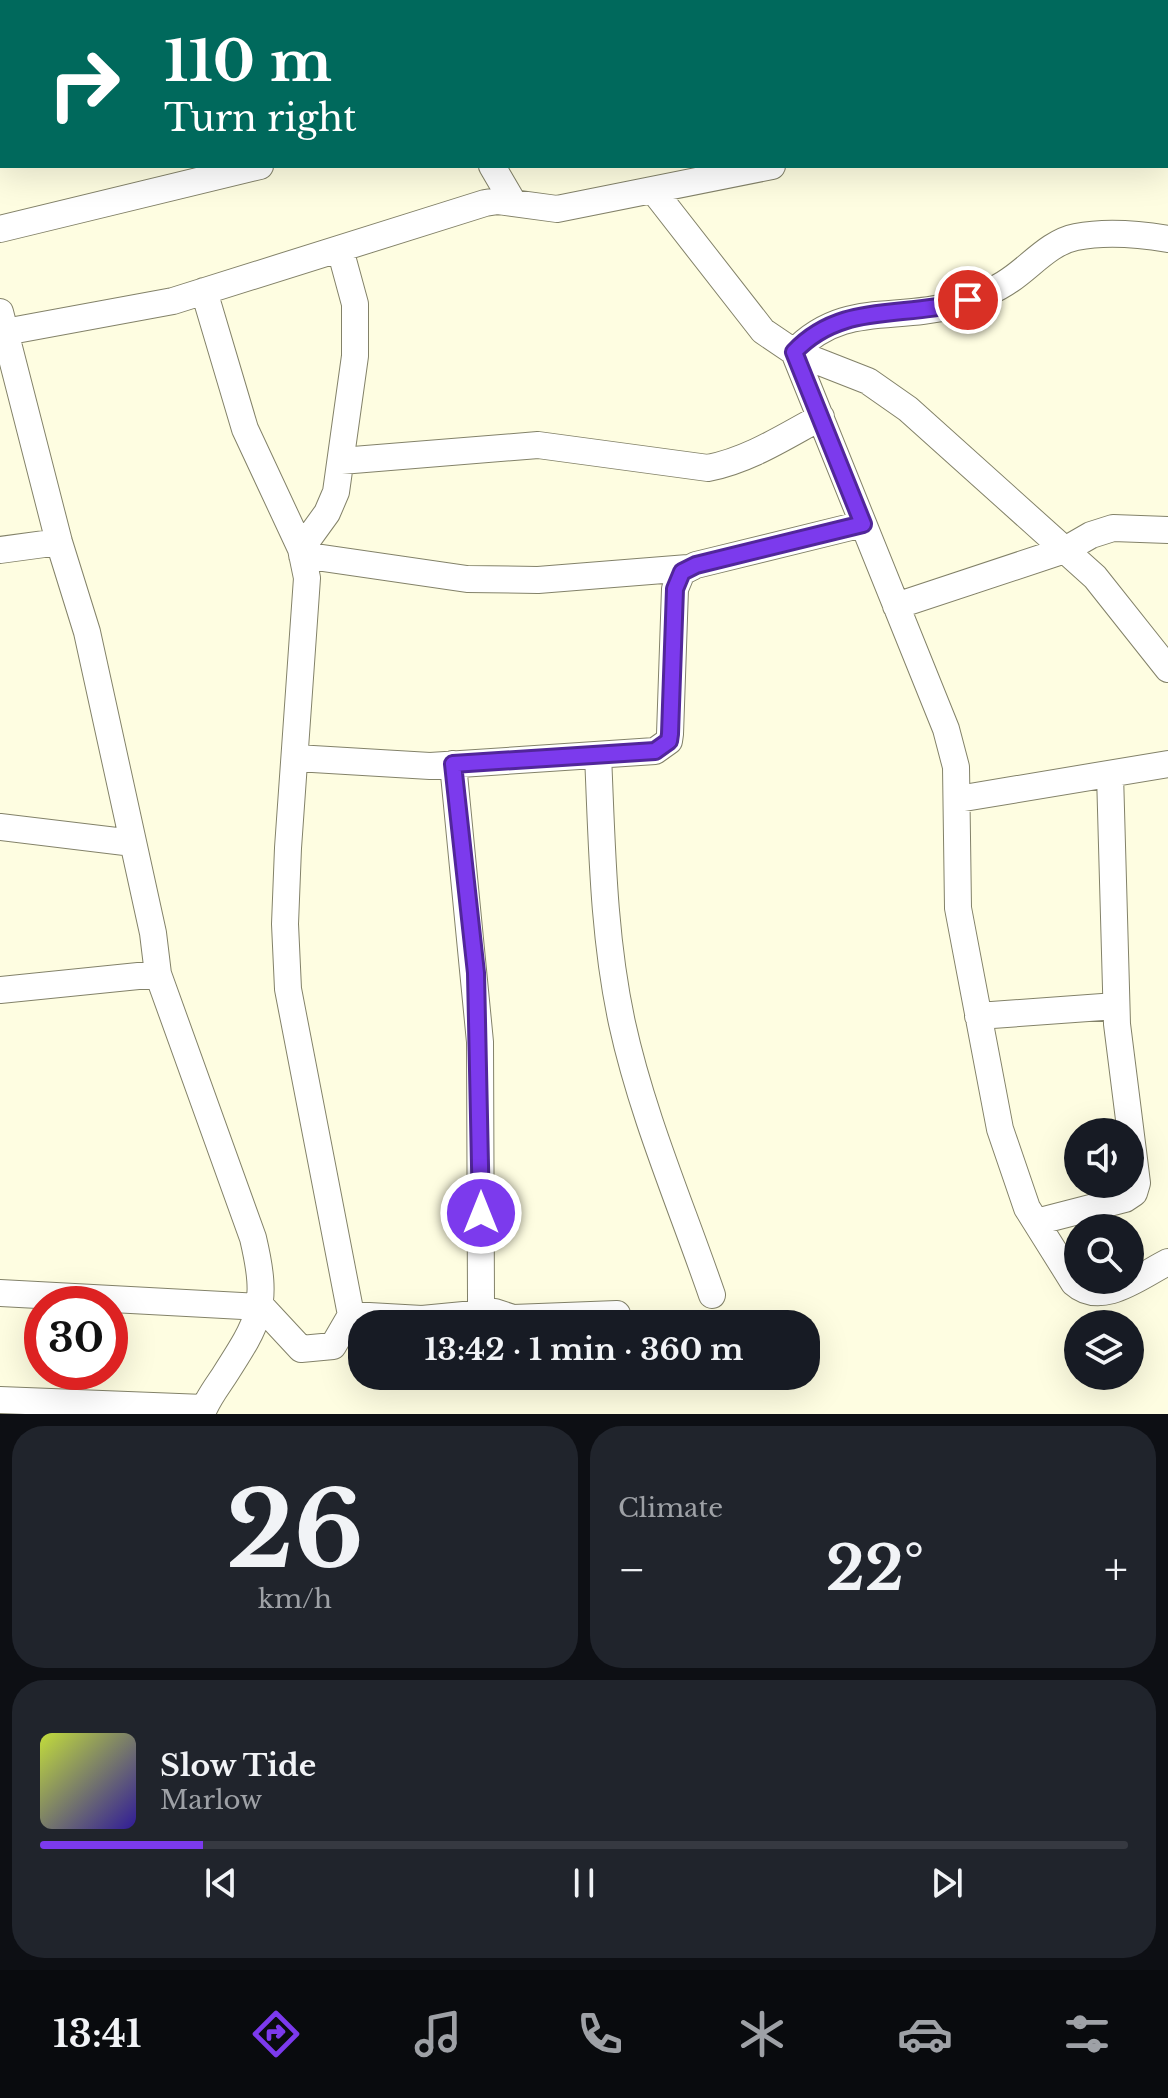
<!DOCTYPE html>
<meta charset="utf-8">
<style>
:root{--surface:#171b24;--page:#20242c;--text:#f1f3f6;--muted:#9ea1a6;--line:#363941;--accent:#7c3aed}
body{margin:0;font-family:"Libre Baskerville",serif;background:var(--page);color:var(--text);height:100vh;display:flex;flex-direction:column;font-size:30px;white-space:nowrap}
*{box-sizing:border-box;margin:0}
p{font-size:26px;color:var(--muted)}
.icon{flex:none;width:44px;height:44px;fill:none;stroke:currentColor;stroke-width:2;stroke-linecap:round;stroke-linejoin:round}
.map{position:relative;height:1414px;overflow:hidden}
.panel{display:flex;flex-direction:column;gap:12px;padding:12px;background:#0d0f14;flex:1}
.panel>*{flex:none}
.banner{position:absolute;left:0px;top:0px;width:1168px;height:168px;box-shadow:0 8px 32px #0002;background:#00695c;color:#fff;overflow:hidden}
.buttons{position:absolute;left:1064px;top:1118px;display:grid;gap:16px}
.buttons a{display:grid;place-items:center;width:80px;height:80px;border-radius:50%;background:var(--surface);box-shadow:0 8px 32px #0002;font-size:40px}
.speed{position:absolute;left:24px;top:1286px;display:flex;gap:16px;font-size:40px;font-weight:700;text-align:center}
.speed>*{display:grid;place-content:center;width:104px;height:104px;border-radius:50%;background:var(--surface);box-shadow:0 8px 32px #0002;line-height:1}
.speed .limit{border:12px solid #d22;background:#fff;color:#111}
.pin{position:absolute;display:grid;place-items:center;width:68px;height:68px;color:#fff;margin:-34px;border:4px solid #fff;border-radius:50%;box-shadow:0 2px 8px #0007}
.me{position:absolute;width:88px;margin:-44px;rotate:0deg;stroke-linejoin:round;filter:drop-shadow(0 0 6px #0008)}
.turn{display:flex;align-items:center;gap:28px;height:168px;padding:0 32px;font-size:36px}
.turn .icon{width:104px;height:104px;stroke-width:2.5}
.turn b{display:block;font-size:56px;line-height:68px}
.big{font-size:60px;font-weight:700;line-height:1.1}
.panel .tile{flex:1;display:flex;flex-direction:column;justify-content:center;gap:12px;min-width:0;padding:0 28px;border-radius:32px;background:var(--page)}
.panel .dial{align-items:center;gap:0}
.dial b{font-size:104px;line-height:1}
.song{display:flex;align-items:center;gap:24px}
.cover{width:96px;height:96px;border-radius:12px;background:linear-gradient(135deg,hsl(70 70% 55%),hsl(250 70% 35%))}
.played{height:8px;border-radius:4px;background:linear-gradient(90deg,var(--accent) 15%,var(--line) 15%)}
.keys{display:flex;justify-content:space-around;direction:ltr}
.heat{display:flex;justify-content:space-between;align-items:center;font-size:44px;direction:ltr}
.panel .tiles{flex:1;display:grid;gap:12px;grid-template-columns:1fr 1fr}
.tile:last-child{grid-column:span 2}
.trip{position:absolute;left:348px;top:1310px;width:472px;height:80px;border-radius:32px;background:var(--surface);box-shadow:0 8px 32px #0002;font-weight:700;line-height:80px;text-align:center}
.tab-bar{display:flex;height:128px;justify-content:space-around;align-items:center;background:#090b0e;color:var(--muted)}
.tab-bar .icon{width:56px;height:56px}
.tab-bar .selected{color:var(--accent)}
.tab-bar b{font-size:36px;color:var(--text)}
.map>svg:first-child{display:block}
</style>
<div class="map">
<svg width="1168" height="1414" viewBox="0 0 1168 1414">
<rect width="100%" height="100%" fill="#fefde1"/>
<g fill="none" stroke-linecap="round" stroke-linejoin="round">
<defs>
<path id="lane" d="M 581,0 L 581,2
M 880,2 L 880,0
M 1166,28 L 1168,28"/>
<path id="street" d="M 462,0 L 463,2
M 176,2 L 185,0
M 0,40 L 2,40
M 1166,146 L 1168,146
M 492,166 L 513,202
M 653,190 L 763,331 L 794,352 L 868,381 L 908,409 L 1095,577 L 1168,669
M 0,229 L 260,166
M 1168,239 C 1139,234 1106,231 1076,237 C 1050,242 1031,266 1010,280 C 993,292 974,299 954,305 C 893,322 843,301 794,352 L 946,729 L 956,767 L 958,908 L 1000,1129 L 1027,1208 L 1074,1283 C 1102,1308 1140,1276 1168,1262
M 204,291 L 245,429 L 301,549 L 307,578 L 288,848 L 285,924 L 288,989 L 351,1315
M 0,312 L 59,542 L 87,632 L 153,933 L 158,974 L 253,1238 C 269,1306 260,1320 224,1376 C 216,1388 206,1401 202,1414
M 5,332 L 173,301 L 485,203 L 498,201 L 557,209 L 772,166
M 341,461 L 538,445 L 708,468 C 749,460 784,437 821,417
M 301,549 L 327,513 L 336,492 L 355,356 L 355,304 L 340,249
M 0,550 L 59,542
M 302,555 L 467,579 L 538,580 L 688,568
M 896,606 L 1065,550 L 1091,535 L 1113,528 L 1168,530
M 598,755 C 602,845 603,935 622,1023 C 642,1115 681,1205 712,1295
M 296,758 L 430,766 L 655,751 L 669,741 L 670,734 L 675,589 L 682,572 L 696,565 L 863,524
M 453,764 L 480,1042 L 481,1302
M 958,799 L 1168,764
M 0,827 L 133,843
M 0,990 L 158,974
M 978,1016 L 1116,1006
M 1036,1222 L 1125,1199 L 1134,1193 L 1137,1183 L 1117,1024 L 1110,774
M 0,1293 L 262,1307 L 301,1349 L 333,1346 L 351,1315 L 422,1319 L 495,1312 L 513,1318 L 617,1314
M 0,1400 L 204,1408"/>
</defs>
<use href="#lane" stroke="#838269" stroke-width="16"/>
<use href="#street" stroke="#838269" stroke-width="28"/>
<use href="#lane" stroke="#fff" stroke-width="14"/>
<use href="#street" stroke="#fff" stroke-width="26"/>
</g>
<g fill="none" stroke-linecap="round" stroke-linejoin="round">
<defs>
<path id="route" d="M 481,1213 L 476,973 L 453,764 L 655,751 L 669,741 L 670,734 L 675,589 L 682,572 L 696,565 L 863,524 L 794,352 C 843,300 905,320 968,300"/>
</defs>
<use href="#route" stroke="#51269a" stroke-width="20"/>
<use href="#route" stroke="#7c3aed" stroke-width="14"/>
</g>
</svg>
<div class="buttons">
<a><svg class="icon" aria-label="sound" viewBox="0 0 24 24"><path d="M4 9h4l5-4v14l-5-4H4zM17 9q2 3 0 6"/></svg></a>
<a><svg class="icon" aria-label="search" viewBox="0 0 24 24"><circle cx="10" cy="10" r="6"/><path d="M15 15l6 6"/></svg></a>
<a><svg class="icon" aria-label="layers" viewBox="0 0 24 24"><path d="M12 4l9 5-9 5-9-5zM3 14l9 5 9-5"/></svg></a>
</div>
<div class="speed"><div class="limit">30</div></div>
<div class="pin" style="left:968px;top:300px;background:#d93025"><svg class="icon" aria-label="arrive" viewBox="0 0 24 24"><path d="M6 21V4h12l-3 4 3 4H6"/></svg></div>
<svg class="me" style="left:481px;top:1213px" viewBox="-20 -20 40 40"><circle r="17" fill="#7c3aed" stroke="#fff" stroke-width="3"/><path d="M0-11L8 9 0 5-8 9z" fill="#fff"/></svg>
<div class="trip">13:42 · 1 min · 360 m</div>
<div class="banner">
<div class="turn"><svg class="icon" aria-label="right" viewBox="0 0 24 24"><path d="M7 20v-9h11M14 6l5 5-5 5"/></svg><div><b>110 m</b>Turn right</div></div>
</div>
</div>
<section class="panel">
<div class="tiles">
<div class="tile dial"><b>26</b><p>km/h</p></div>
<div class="tile"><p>Climate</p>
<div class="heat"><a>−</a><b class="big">22°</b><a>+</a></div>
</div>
<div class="tile">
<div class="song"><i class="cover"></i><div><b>Slow Tide</b><p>Marlow</p></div></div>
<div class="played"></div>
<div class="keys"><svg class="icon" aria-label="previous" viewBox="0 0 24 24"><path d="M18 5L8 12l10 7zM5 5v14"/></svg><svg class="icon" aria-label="pause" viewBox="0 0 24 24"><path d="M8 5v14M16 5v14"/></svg><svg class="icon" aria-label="next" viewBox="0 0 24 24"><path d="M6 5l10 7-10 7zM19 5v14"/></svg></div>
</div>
</div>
</section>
<nav class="tab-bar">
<b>13:41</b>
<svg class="icon selected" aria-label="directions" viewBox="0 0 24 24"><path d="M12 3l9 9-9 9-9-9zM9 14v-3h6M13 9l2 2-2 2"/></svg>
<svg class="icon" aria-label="music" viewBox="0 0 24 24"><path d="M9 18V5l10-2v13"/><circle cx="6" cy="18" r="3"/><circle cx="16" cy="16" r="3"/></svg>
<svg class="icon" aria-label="phone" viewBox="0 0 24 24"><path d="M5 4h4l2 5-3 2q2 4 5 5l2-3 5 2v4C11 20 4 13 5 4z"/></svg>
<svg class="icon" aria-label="climate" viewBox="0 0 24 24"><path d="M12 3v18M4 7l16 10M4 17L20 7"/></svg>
<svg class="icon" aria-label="car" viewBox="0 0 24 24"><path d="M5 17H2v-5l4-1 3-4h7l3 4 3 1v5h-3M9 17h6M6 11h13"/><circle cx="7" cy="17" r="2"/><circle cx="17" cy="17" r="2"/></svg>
<svg class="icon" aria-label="filters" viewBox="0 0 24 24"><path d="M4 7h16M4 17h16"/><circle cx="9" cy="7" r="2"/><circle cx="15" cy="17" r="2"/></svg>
</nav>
